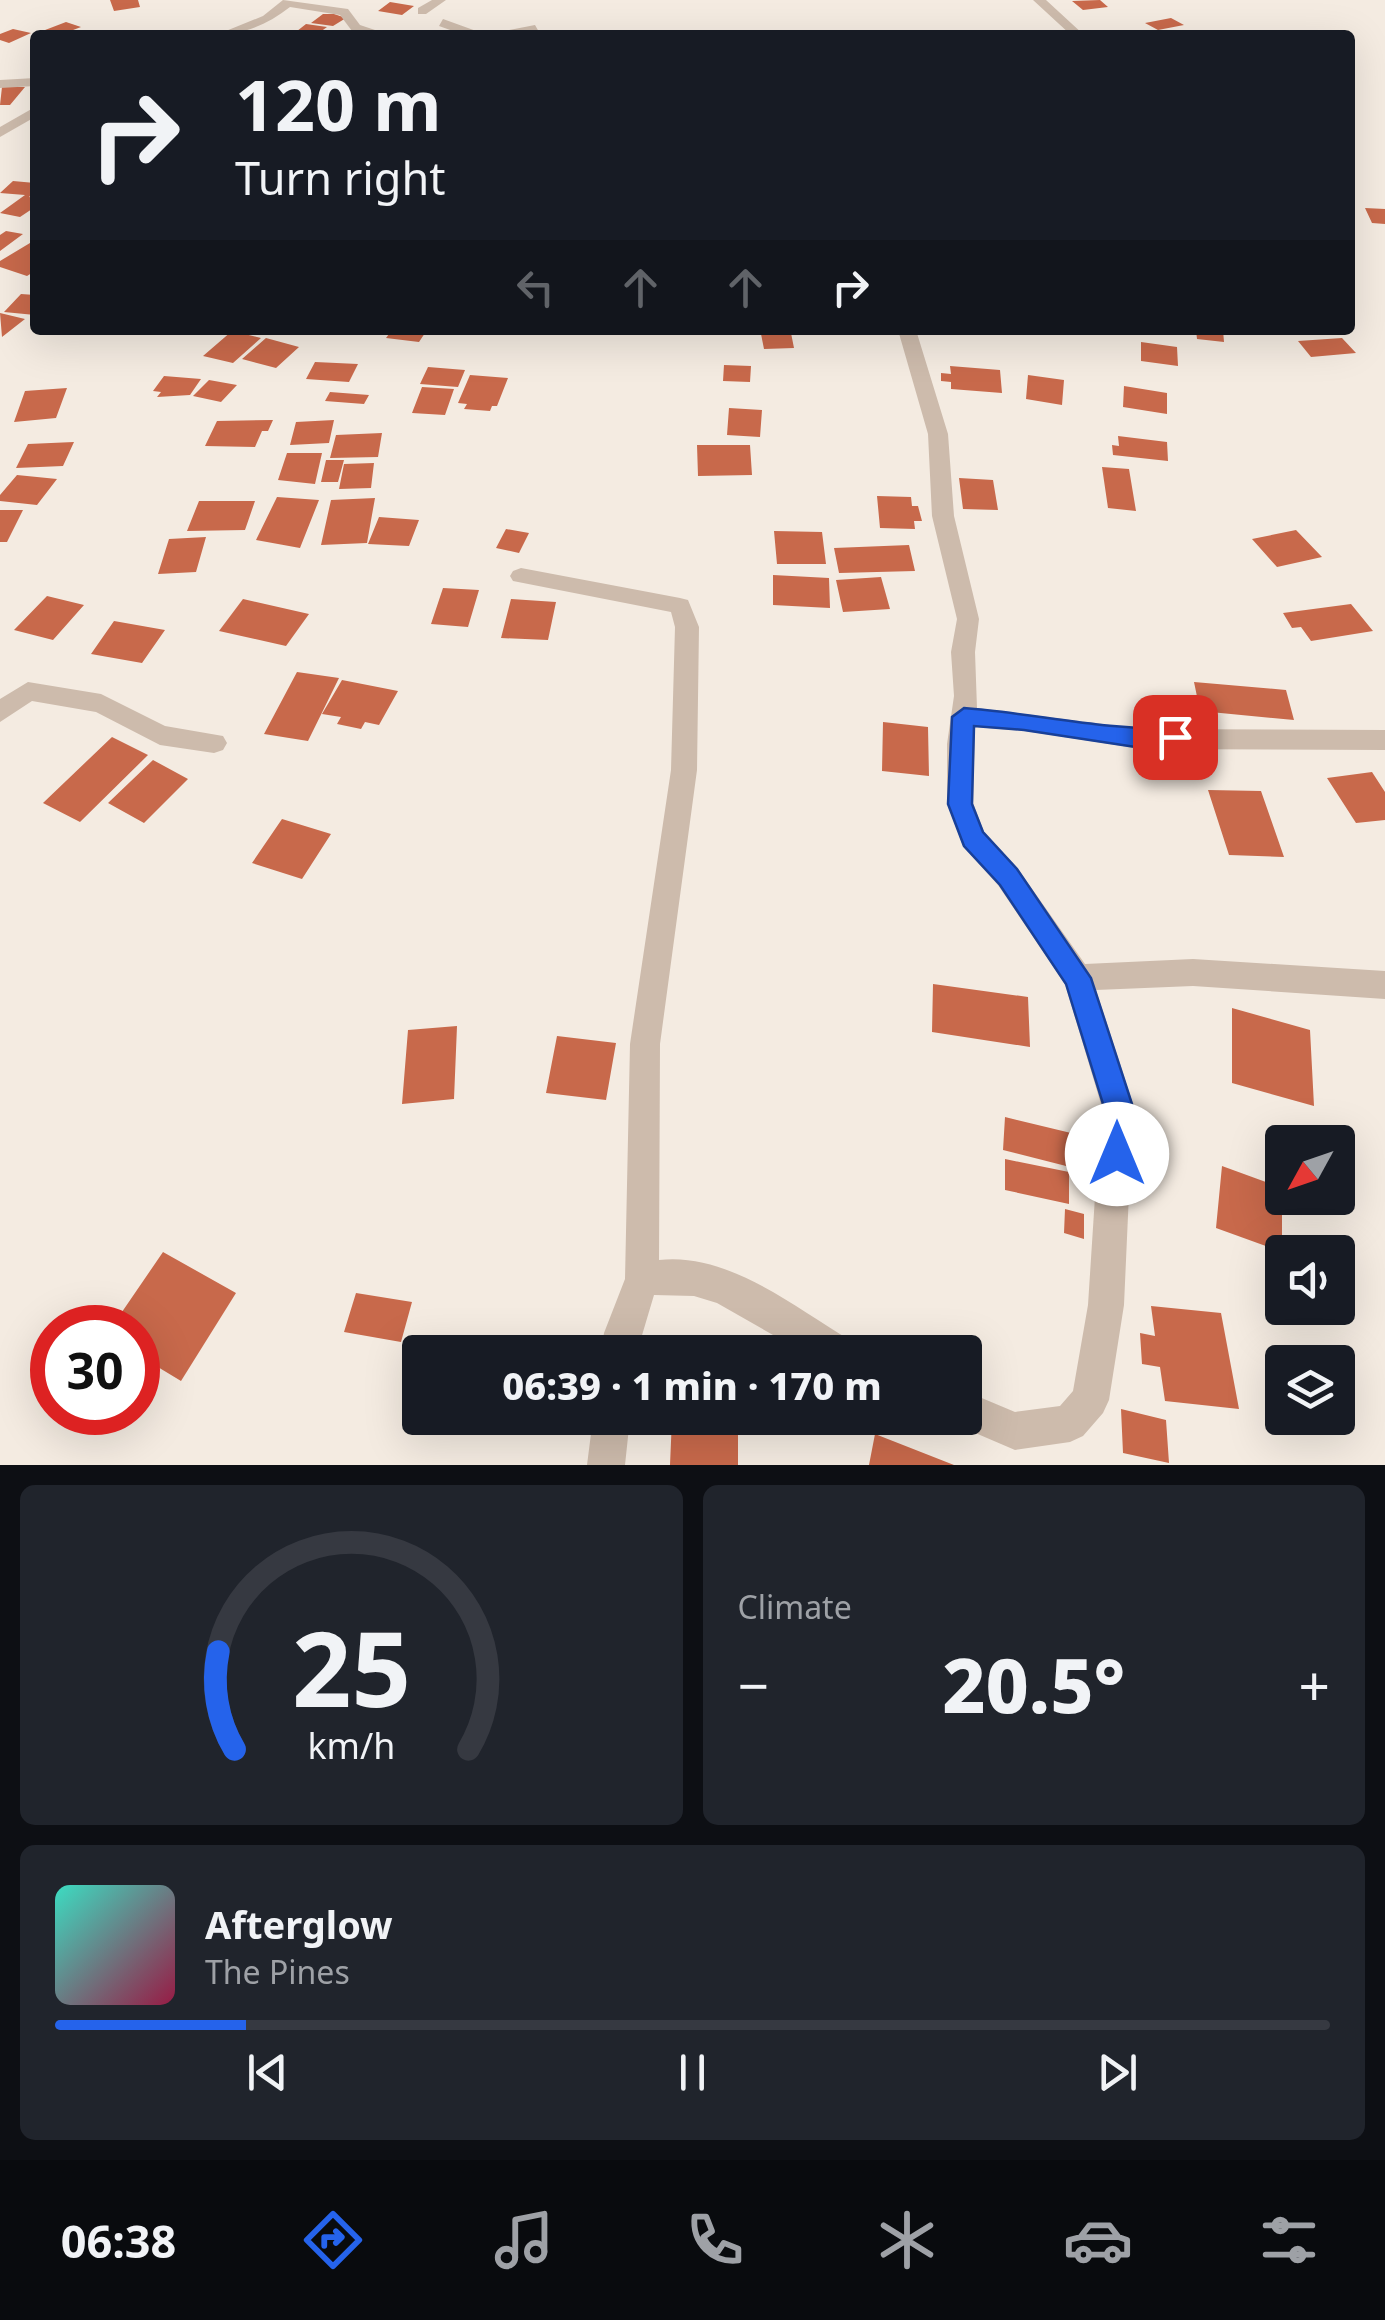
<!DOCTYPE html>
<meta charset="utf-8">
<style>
:root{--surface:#171b24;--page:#20242c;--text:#f1f3f6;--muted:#9ea1a6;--line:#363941;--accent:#2563eb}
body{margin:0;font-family:"Noto Sans",sans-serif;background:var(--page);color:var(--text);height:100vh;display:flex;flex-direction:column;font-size:38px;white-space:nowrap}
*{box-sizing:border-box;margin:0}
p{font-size:32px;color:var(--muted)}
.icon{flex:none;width:55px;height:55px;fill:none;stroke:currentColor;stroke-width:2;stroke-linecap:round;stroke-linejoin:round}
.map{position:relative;height:1465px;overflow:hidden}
.details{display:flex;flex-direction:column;gap:20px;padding:20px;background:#0d0f14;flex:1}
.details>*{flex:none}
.guide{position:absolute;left:30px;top:30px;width:1325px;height:305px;border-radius:10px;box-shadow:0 10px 40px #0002;background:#171b24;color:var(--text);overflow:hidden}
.needle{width:65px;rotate:230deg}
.tools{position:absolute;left:1265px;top:1125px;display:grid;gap:20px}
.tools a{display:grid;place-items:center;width:90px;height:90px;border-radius:10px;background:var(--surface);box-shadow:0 10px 40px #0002;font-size:50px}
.speed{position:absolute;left:30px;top:1305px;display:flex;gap:20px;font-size:50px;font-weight:700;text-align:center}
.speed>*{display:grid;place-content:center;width:130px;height:130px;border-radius:50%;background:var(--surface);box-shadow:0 10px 40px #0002;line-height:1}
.speed .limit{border:15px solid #d22;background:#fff;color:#111}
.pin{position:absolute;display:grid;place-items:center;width:85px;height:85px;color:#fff;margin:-42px;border-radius:20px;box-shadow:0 5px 15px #0006}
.me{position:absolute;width:110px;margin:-55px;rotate:0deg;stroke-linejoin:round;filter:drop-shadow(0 0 8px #0008)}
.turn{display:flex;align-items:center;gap:35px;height:210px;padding:0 40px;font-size:45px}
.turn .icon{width:130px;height:130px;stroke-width:2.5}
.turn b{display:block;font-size:70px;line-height:85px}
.lanes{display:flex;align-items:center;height:95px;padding:0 40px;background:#0003;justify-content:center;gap:50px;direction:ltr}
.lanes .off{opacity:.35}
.big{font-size:75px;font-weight:800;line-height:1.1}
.details .tile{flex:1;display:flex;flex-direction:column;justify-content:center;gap:15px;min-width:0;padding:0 35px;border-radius:15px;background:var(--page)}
.details .dial{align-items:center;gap:0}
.dial svg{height:260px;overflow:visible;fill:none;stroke:var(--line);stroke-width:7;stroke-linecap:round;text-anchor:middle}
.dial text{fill:var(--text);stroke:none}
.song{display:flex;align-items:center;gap:30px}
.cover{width:120px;height:120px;border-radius:15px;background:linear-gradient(135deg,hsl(170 70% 55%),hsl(340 70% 35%))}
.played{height:10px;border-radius:5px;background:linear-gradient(90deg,var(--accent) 15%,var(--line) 15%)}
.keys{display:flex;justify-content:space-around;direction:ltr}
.heat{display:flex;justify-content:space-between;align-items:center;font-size:55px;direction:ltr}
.details .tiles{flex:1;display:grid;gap:20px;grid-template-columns:1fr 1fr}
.tile:last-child{grid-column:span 2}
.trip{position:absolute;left:402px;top:1335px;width:580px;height:100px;border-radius:10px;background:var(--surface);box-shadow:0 10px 40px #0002;font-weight:800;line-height:100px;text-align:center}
.tab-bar{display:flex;height:160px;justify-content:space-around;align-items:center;background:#090b0e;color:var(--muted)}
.tab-bar .icon{width:70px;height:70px}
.tab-bar .selected{color:var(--accent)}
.tab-bar b{font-size:45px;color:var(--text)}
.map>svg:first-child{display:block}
</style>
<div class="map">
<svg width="1385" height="1465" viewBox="0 0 1385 1465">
<rect width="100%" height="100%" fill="#f4ebe1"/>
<path fill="#c8694b" d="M 110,0 L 138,0 L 140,7 L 114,11 Z
M 1100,0 L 1108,7 L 1083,10 L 1072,1 Z
M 390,2 L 414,6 L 402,15 L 378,11 Z
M 323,14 L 334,14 L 346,18 L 333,26 L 311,23 Z
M 1171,18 L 1184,25 L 1158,30 L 1145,23 Z
M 66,22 L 81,27 L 60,35 L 32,35 Z
M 306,24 L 327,27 L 316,35 L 292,35 Z
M 13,29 L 31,33 L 9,43 L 0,40 L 0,34 Z
M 2,87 L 25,87 L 10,105 L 0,105 Z
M 13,181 L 35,183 L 35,191 L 29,197 L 35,198 L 35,207 L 20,217 L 0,213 L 25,195 L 0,193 Z
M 1365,208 L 1385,209 L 1385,224 L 1372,223 Z
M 6,231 L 23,234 L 0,251 L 0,235 Z
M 35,240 L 35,271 L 27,276 L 0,267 L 0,261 Z
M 21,294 L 35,295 L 35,315 L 4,312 Z
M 0,313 L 25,319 L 2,337 Z
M 392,330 L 427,330 L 419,342 L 386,338 Z
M 1196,330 L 1223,330 L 1224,342 L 1197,339 Z
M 232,331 L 261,338 L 233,363 L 203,356 Z
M 791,333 L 794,348 L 764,349 L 761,334 Z
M 266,338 L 299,347 L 276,368 L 242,359 Z
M 1342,338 L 1356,353 L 1311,357 L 1298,341 Z
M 1141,342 L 1177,347 L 1178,366 L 1141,361 Z
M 315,362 L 358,364 L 349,382 L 306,379 Z
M 724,365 L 751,366 L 750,382 L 723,381 Z
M 950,366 L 1000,370 L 1002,393 L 951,389 L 951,382 L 941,381 L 941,373 L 951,374 Z
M 428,367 L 465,370 L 458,387 L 420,384 Z
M 470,375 L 508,378 L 497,406 L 492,406 L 490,411 L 464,409 L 467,404 L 458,403 Z
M 1028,375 L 1064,380 L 1062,405 L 1026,399 Z
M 164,376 L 201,379 L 190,395 L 157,397 L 161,392 L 153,391 Z
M 209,380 L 237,385 L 221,402 L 193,396 Z
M 1124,386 L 1167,393 L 1167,414 L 1123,407 Z
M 422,387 L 454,389 L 445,415 L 412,413 Z
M 67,388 L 56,418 L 14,422 L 25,391 Z
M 330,392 L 369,395 L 364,404 L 325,401 Z
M 729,408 L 762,410 L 760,437 L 727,435 Z
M 273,420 L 268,431 L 262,431 L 255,447 L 205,446 L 217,421 Z
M 334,420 L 329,443 L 290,445 L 296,422 Z
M 382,433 L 378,457 L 330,458 L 336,435 Z
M 1118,436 L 1167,442 L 1168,461 L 1113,455 L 1112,445 L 1119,446 Z
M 74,442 L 63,466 L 16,468 L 28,444 Z
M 697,445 L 750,445 L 752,475 L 698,476 Z
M 287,453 L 322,453 L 315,484 L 278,480 Z
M 326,460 L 344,460 L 338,482 L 321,482 Z
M 374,463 L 371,488 L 339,489 L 344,464 Z
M 1102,467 L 1129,469 L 1136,511 L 1108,508 Z
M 17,475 L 57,479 L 37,505 L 0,501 L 0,495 Z
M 959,478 L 993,480 L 998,510 L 963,509 Z
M 877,496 L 911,497 L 912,506 L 918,506 L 922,521 L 914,521 L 915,529 L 880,528 Z
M 277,497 L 319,500 L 300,548 L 256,540 Z
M 375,498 L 367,543 L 321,545 L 331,500 Z
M 199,501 L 255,501 L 245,530 L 187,531 Z
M 0,510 L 23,510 L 7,542 L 0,542 Z
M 379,517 L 419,520 L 409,546 L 368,544 Z
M 506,529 L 529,533 L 519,553 L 496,548 Z
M 1296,530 L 1322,557 L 1277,567 L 1252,539 Z
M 774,531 L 822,532 L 826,564 L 777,564 Z
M 206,537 L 196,572 L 158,574 L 169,539 Z
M 909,545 L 915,571 L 839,573 L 834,548 Z
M 773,575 L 829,578 L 830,608 L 773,605 Z
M 881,577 L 890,609 L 843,612 L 836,580 Z
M 443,588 L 479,590 L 468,627 L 431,624 Z
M 47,596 L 84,605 L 53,640 L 14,630 Z
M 243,599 L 309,614 L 286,646 L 219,631 Z
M 511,599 L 556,602 L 548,640 L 501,638 Z
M 1351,604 L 1373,631 L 1311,641 L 1301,627 L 1292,628 L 1283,613 Z
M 114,621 L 165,630 L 142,663 L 91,654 Z
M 297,672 L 339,678 L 308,741 L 264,734 Z
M 342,680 L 398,691 L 379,725 L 365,722 L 361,729 L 337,724 L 341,717 L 322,714 Z
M 1194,682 L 1286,690 L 1294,720 L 1200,711 Z
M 883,722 L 928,727 L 929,776 L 882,771 Z
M 112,737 L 148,755 L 80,822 L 43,803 Z
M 153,760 L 188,779 L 144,823 L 108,803 Z
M 1372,772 L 1385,792 L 1385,820 L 1356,823 L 1327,778 Z
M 1208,790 L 1261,791 L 1284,857 L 1229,855 Z
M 282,819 L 331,834 L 302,879 L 252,863 Z
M 933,984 L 1028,997 L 1030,1047 L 932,1032 Z
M 1232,1008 L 1310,1030 L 1314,1106 L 1232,1083 Z
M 457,1026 L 454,1099 L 402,1104 L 408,1030 Z
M 557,1036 L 616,1043 L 606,1100 L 546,1093 Z
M 1005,1117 L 1071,1133 L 1070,1167 L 1003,1150 Z
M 1005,1159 L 1069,1172 L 1069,1204 L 1005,1190 Z
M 1222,1166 L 1282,1188 L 1282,1252 L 1216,1228 Z
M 1065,1209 L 1084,1214 L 1084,1239 L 1064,1233 Z
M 163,1252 L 236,1293 L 181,1381 L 138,1355 L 138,1328 L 111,1328 Z
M 356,1293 L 412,1302 L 401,1342 L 344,1332 Z
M 1151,1306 L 1221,1313 L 1239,1409 L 1165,1401 L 1160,1367 L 1142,1364 L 1140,1333 L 1155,1336 Z
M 1121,1409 L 1166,1420 L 1169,1463 L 1123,1453 Z
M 672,1418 L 738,1418 L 738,1465 L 670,1465 Z
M 875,1434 L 954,1465 L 869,1465 Z"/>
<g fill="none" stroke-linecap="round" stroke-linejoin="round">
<path fill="#cdbbac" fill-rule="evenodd" d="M 283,0 L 348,9 L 360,25 L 390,35 L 352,31 L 340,15 L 290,7 C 268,24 244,35 216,35 L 263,16 Z
M 432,0 L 446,0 L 426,14 L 418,14 L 418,8 Z
M 1033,0 L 1046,0 L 1084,35 L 1071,35 Z
M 443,19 L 479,32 L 481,35 L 464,35 L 439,26 Z
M 535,25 L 539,32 L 497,35 L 499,32 Z
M 35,78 L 35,86 L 0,88 L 0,80 Z
M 35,107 L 35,117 L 0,137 L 0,127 Z
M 898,330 L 916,330 L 948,434 L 954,516 L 979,619 L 975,652 L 977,708 L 1142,729 L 1385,730 L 1385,750 L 1142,749 L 1025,731 L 975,727 L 973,803 L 984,832 L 1018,869 L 1085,964 L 1193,959 L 1385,971 L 1385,999 L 1193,986 L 1096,990 L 1133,1104 L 1124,1305 L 1109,1400 L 1103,1413 L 1083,1436 L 1070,1442 L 1015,1450 L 952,1423 L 950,1418 L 965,1418 L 965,1391 L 1015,1412 L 1060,1406 L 1073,1391 L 1088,1305 L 1101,1104 L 1065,984 L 998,885 L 963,846 L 947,803 L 947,744 L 954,696 L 951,652 L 957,619 L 932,516 L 928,434 Z
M 521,568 L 680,598 L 688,600 L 699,627 L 697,770 L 660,1044 L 659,1260 C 727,1252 793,1306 848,1339 L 853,1352 L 803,1352 L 717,1303 L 694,1296 L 654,1295 L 637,1352 L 601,1352 L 604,1333 L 625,1279 L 630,1044 L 671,770 L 675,627 L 671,612 L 513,581 L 510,576 L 513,571 Z
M 28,682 L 101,694 L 165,726 L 223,736 L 227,743 L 223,750 L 214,753 L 160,745 L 96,712 L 32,701 L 0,722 L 0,699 Z
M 593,1418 L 630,1418 L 625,1465 L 587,1465 Z"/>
</g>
<path fill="#2563eb" stroke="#184099" stroke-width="2.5" d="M 964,708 C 1034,713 1105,731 1175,728 L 1186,737 L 1175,746 L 1142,748 L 1024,730 L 974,726 L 972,804 L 983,832 L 1017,869 L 1091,978 L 1132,1104 L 1132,1154 L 1127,1165 L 1117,1169 L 1107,1165 L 1102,1154 L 1103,1104 L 1066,984 L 1000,885 L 964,846 L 948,804 L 952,717 Z"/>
</svg>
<div class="tools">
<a><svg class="needle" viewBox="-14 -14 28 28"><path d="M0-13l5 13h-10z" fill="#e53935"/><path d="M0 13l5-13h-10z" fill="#9ea1a6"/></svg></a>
<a><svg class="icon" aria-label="sound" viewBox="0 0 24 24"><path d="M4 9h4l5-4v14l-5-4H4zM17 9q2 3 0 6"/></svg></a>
<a><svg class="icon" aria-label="layers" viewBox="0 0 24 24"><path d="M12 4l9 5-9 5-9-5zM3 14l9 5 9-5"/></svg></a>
</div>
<div class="speed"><div class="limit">30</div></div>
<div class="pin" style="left:1175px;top:737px;background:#d93025"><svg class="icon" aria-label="arrive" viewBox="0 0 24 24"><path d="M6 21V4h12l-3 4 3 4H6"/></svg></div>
<svg class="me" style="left:1117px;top:1154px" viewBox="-20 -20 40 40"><circle r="19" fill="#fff"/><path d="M0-13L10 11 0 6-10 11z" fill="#2563eb"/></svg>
<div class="trip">06:39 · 1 min · 170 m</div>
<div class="guide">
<div class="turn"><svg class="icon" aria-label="right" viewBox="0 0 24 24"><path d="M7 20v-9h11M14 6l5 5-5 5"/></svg><div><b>120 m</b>Turn right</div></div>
<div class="lanes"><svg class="icon off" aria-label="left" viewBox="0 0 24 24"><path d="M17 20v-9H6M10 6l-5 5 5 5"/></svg><svg class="icon off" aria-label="ahead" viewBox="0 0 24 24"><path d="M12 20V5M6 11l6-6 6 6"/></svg><svg class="icon off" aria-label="ahead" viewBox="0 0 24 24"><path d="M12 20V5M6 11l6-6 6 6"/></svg><svg class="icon" aria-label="right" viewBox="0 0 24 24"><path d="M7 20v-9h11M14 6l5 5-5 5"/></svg></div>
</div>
</div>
<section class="details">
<div class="tiles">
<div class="tile dial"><svg viewBox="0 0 100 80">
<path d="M14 69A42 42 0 1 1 86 69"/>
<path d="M14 69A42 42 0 0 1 9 39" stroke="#2563eb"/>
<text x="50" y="56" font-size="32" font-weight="700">25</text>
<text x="50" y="72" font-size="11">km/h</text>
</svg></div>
<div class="tile"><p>Climate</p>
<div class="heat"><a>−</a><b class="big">20.5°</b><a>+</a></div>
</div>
<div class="tile">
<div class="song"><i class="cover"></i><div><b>Afterglow</b><p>The Pines</p></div></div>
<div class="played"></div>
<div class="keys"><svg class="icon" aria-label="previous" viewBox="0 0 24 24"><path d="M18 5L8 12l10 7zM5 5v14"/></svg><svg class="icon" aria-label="pause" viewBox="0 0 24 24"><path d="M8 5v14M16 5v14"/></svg><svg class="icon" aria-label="next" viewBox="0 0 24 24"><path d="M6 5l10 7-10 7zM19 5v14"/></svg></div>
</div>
</div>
</section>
<nav class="tab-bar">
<b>06:38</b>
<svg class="icon selected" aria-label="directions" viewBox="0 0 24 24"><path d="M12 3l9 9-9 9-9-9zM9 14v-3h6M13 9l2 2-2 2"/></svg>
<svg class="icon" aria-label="music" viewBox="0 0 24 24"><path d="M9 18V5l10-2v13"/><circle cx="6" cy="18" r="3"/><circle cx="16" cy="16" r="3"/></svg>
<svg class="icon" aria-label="phone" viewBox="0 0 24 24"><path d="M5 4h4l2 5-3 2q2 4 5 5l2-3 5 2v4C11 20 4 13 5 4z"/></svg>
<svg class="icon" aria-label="climate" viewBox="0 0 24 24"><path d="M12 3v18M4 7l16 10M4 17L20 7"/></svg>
<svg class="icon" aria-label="car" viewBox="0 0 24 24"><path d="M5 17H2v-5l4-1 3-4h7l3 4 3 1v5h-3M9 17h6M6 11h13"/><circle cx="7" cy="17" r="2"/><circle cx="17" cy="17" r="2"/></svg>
<svg class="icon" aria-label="filters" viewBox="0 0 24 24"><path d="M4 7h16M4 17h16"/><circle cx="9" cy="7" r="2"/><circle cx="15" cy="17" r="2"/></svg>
</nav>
